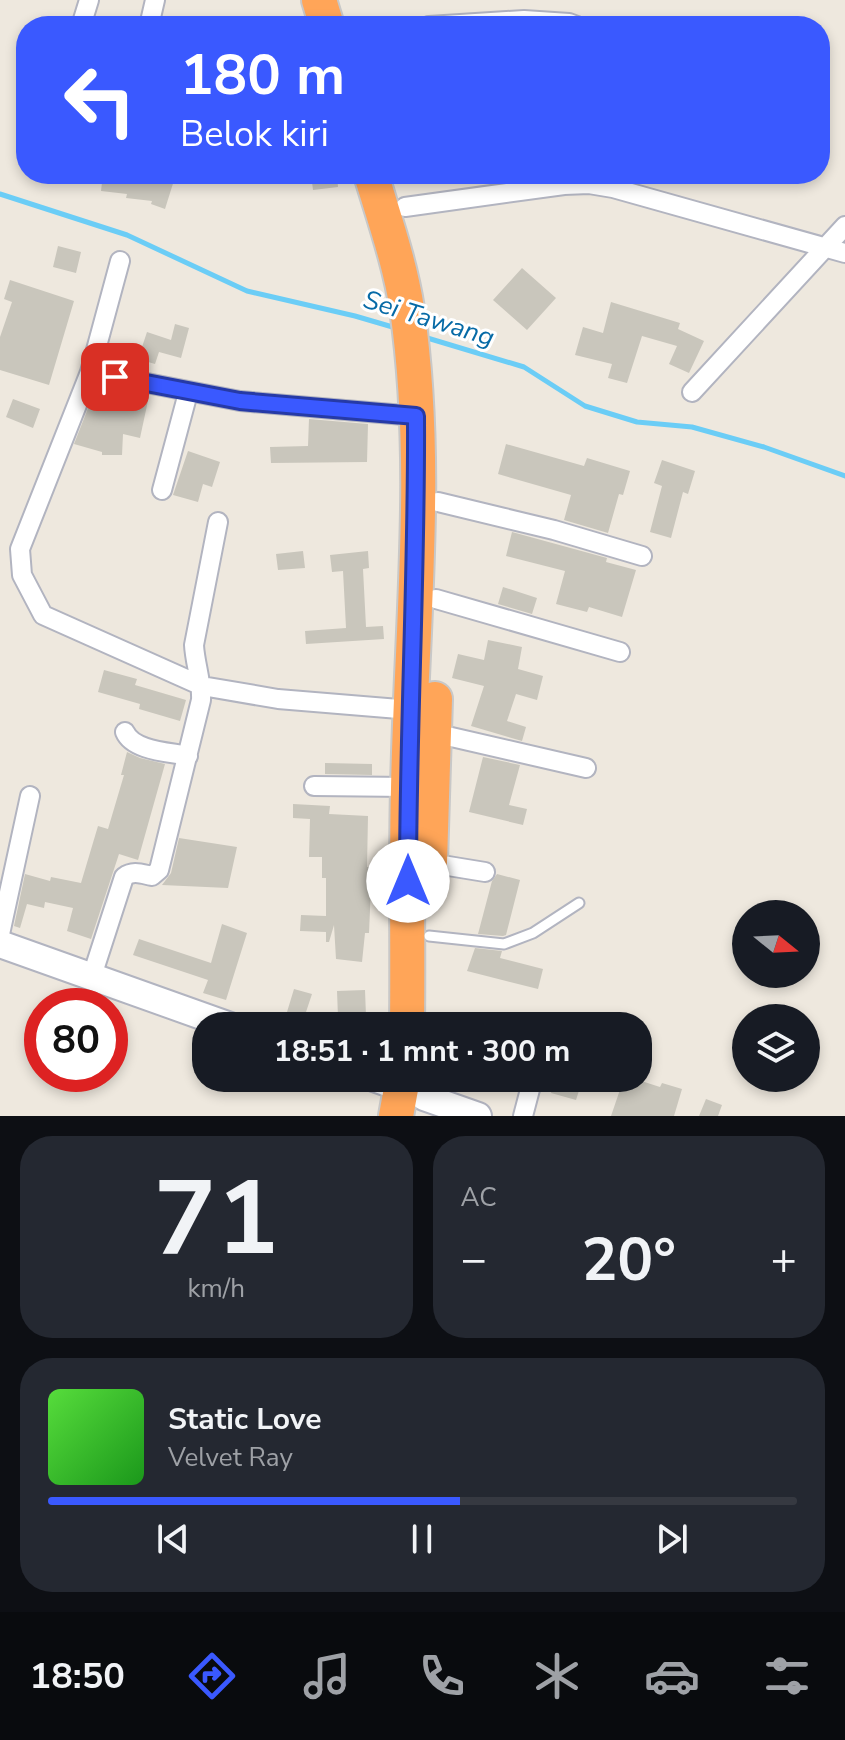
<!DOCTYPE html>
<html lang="id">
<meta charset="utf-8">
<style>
:root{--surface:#171b24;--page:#242831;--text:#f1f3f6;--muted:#9ea1a6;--line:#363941;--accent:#3a59ff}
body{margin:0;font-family:"Nunito Sans",sans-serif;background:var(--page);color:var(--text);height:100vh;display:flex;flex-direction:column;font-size:30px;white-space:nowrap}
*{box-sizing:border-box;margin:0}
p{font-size:26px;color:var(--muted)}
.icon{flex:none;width:44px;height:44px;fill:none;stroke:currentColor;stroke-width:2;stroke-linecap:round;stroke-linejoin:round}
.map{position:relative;height:1116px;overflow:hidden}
.side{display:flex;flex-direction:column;gap:20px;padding:20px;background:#0d0f14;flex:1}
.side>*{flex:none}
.banner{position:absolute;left:16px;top:16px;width:814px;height:168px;border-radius:32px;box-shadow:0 4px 12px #0003;background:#3a59ff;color:#fff;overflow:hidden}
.needle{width:52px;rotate:108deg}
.buttons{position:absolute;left:732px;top:900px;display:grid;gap:16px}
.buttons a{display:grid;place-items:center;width:88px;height:88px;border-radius:50%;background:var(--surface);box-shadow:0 4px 12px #0003;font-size:40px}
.speed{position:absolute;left:24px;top:988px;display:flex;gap:16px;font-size:40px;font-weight:700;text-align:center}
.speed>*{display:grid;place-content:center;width:104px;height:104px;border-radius:50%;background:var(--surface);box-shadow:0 4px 12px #0003;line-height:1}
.speed .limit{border:12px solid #d22;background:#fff;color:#111}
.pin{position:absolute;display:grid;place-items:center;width:68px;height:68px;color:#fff;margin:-34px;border-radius:16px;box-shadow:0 4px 12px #0006}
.me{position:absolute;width:88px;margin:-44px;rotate:0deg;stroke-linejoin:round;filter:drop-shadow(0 0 6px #0008)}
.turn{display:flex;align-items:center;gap:28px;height:168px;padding:0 32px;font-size:36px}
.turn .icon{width:104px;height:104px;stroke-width:2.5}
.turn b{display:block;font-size:56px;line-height:68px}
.big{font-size:60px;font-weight:700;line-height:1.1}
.side .card{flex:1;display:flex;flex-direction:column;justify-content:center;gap:12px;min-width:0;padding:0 28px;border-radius:32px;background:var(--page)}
.side .dial{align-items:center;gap:0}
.dial b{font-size:104px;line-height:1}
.song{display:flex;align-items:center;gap:24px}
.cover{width:96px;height:96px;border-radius:12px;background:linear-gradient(135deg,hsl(110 70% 55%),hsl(120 70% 35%))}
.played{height:8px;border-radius:4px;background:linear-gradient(90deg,var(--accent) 55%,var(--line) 55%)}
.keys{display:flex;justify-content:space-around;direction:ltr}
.heat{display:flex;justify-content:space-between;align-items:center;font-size:44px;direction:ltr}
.side .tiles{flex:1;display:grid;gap:20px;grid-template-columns:1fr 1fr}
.card:last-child{grid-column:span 2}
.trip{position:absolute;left:192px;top:1012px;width:460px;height:80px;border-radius:32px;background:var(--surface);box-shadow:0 4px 12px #0003;font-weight:700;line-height:80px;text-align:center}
.tab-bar{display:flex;height:128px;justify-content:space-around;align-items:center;background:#090b0e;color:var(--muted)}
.tab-bar .icon{width:56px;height:56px}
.tab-bar .on{color:var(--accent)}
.tab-bar b{font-size:36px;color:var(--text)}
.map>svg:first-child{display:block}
</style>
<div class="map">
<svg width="845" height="1116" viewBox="0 0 845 1116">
<rect width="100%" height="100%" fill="#eee8de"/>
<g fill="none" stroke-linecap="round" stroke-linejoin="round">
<path stroke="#6bcdf6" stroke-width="5" d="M 0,194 L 127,235 L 247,291 L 355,316 L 396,328
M 424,337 L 524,367 L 585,406 L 637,422 L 692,427 L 764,447 L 845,476"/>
</g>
<path fill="#c9c6bc" d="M 103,174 L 176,174 L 165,209 L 151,204 L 152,201 L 126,198 L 127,194 L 101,191 Z
M 311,174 L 337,174 L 338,187 L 313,190 Z
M 58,246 L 81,252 L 76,273 L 53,267 Z
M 522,268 L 556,298 L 527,330 L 493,300 Z
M 10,280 L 74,301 L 49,385 L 0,370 L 0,337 L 12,302 L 4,299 Z
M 611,302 L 680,323 L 678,329 L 704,341 L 689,373 L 669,364 L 677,346 L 642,336 L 627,383 L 608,378 L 612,364 L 575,355 L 583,327 L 603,333 Z
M 175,324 L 189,328 L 181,358 L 159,352 L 155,364 L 138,359 L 147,332 L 171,340 Z
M 133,393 L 149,396 L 140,438 L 123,434 L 122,455 L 102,455 L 102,452 L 74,444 L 92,398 L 130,409 Z
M 13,399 L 40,409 L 33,428 L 6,417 Z
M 309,419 L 368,424 L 367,462 L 271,463 L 270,447 L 308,446 Z
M 506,444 L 584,466 L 587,458 L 630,471 L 623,495 L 619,494 L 608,533 L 564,520 L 571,495 L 498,474 Z
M 188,451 L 220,462 L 212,487 L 203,484 L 198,502 L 173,495 Z
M 662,460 L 695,471 L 688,494 L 683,492 L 671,538 L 650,532 L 662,486 L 654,483 Z
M 512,532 L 607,558 L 606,562 L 636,570 L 622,617 L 589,607 L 587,612 L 556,604 L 565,571 L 506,556 Z
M 303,551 L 305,568 L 278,570 L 276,554 Z
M 368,551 L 369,568 L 363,569 L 366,627 L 383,626 L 384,639 L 306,644 L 305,631 L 346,628 L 343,571 L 332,572 L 330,555 Z
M 503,587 L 537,598 L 532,614 L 498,604 Z
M 488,640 L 522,647 L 518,669 L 543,676 L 537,700 L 516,694 L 507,721 L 526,727 L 522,741 L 471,726 L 484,686 L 452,678 L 458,654 L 484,660 Z
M 104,670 L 137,679 L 135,685 L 186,700 L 180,721 L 139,709 L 140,704 L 98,692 Z
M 127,752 L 140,758 L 165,764 L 138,860 L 119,854 L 91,939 L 67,931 L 73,908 L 45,902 L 44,908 L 27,904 L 20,928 L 14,926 L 25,874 L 50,881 L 51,877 L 81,883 L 98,826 L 108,829 L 124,775 L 121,775 Z
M 483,757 L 520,765 L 509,805 L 527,809 L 523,825 L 469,812 Z
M 325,763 L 372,764 L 372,775 L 325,774 Z
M 293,804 L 330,806 L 329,814 L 368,816 L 367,867 L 371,867 L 371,886 L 369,933 L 365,933 L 362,962 L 336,959 L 334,925 L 329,942 L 326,942 L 326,932 L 300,931 L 301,915 L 326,916 L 326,878 L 322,878 L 322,857 L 309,857 L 310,819 L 293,818 Z
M 179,838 L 237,847 L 228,888 L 162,885 L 171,873 Z
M 497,874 L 520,880 L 506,935 L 503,936 L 478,934 L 492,881 Z
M 222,924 L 247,933 L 226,1000 L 203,993 L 208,980 L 133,955 L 139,939 L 211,963 Z
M 475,948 L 502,951 L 500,958 L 543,969 L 538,989 L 467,971 Z
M 294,989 L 312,994 L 304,1018 L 287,1012 Z
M 365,990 L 366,1016 L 338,1017 L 337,991 Z
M 555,1078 L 583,1078 L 576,1100 L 551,1093 Z
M 624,1078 L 632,1078 L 660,1087 L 662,1083 L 682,1089 L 674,1116 L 611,1116 Z
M 706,1099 L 722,1105 L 718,1116 L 699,1116 Z"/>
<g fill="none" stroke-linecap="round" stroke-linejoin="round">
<defs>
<path id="lane" d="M 429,936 L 504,944 L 533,933 L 579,903"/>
<path id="street" d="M 81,26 L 89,0
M 149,26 L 155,0
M 429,26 L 524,20 L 569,23 L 577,26
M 405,207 L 564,185 L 589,184 L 613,188 L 845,253
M 120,261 L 90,372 L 20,549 L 22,575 L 43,615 L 202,686 L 278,699 L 411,710
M 90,372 L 240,401 L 416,416
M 692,392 L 845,226
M 162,490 L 188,393
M 438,502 L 554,530 L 642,556
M 436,599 L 620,652
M 125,732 C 133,751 170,752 188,756
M 434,733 L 586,768
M 314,786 L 408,787
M 430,863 L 485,872
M 0,934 L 30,796
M 92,976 L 124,877 C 133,870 142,874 152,876 L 159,870 L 201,700 C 202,681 195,664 194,645 L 218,522
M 523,1116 L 533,1078"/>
<path id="secondary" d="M 0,944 L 230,1026
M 374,1078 L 402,1088
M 424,1097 L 478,1116"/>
<path id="highway" d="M 319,0 L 327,26
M 371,174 C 384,218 400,263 407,309 C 430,467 411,630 408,789 C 406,868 408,947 407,1026
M 430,862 L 435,699
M 396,1116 L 403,1078"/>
</defs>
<use href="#lane" stroke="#b2b4c0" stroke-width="13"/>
<use href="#street" stroke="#b2b4c0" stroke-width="22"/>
<use href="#secondary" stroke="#b2b4c0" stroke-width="30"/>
<use href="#highway" stroke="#c8c8c8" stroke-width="38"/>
<use href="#lane" stroke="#fff" stroke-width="9"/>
<use href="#street" stroke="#fff" stroke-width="18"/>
<use href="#secondary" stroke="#fff" stroke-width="26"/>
<use href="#highway" stroke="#ffa558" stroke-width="34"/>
</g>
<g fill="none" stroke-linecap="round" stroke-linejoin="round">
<defs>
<path id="route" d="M 115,377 L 240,401 L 416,416 C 417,571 408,726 408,881"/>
</defs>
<use href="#route" stroke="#263aa6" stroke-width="20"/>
<use href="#route" stroke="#3a59ff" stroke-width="14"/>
</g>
<g text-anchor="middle" stroke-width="6" stroke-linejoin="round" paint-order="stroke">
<g font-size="26" font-style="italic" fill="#066aa6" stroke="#fff">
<text transform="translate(429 318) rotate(17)" y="9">Sei Tawang</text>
</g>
</g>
</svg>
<div class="buttons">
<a><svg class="needle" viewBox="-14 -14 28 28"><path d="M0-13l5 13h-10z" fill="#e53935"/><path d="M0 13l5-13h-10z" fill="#9ea1a6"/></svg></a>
<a><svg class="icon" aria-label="layers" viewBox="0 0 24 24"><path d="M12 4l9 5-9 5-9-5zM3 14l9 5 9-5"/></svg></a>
</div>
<div class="speed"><div class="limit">80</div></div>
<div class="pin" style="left:115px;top:377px;background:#d93025"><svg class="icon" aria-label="arrive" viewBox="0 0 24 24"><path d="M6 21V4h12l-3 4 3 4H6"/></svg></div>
<svg class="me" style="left:408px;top:881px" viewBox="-20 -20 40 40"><circle r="19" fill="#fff"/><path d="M0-13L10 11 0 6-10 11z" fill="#3a59ff"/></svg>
<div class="trip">18:51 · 1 mnt · 300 m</div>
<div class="banner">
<div class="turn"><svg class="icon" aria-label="left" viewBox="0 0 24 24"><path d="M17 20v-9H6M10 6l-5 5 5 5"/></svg><div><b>180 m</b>Belok kiri</div></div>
</div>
</div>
<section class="side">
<div class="tiles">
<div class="card dial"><b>71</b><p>km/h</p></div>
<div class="card"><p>AC</p>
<div class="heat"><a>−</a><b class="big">20°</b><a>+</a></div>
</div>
<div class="card">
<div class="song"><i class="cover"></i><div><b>Static Love</b><p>Velvet Ray</p></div></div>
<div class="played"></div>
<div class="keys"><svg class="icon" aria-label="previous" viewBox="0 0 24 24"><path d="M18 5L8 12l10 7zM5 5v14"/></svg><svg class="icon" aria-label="pause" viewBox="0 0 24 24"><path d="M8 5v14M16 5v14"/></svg><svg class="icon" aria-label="next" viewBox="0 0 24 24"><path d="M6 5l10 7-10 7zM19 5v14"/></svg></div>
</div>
</div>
</section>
<nav class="tab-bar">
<b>18:50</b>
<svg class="icon on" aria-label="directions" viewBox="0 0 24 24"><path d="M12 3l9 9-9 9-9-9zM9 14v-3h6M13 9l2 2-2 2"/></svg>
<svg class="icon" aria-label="music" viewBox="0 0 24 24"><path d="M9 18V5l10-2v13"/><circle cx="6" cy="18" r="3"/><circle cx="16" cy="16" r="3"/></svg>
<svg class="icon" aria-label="phone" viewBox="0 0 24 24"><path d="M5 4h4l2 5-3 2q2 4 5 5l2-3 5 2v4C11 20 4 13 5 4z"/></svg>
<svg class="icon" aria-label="climate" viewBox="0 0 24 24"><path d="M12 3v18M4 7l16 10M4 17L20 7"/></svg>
<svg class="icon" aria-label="car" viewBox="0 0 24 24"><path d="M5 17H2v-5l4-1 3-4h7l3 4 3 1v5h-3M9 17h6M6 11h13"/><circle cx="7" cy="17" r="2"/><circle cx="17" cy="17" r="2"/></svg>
<svg class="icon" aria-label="filters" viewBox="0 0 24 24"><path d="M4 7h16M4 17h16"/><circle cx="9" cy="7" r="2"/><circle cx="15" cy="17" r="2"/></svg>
</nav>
